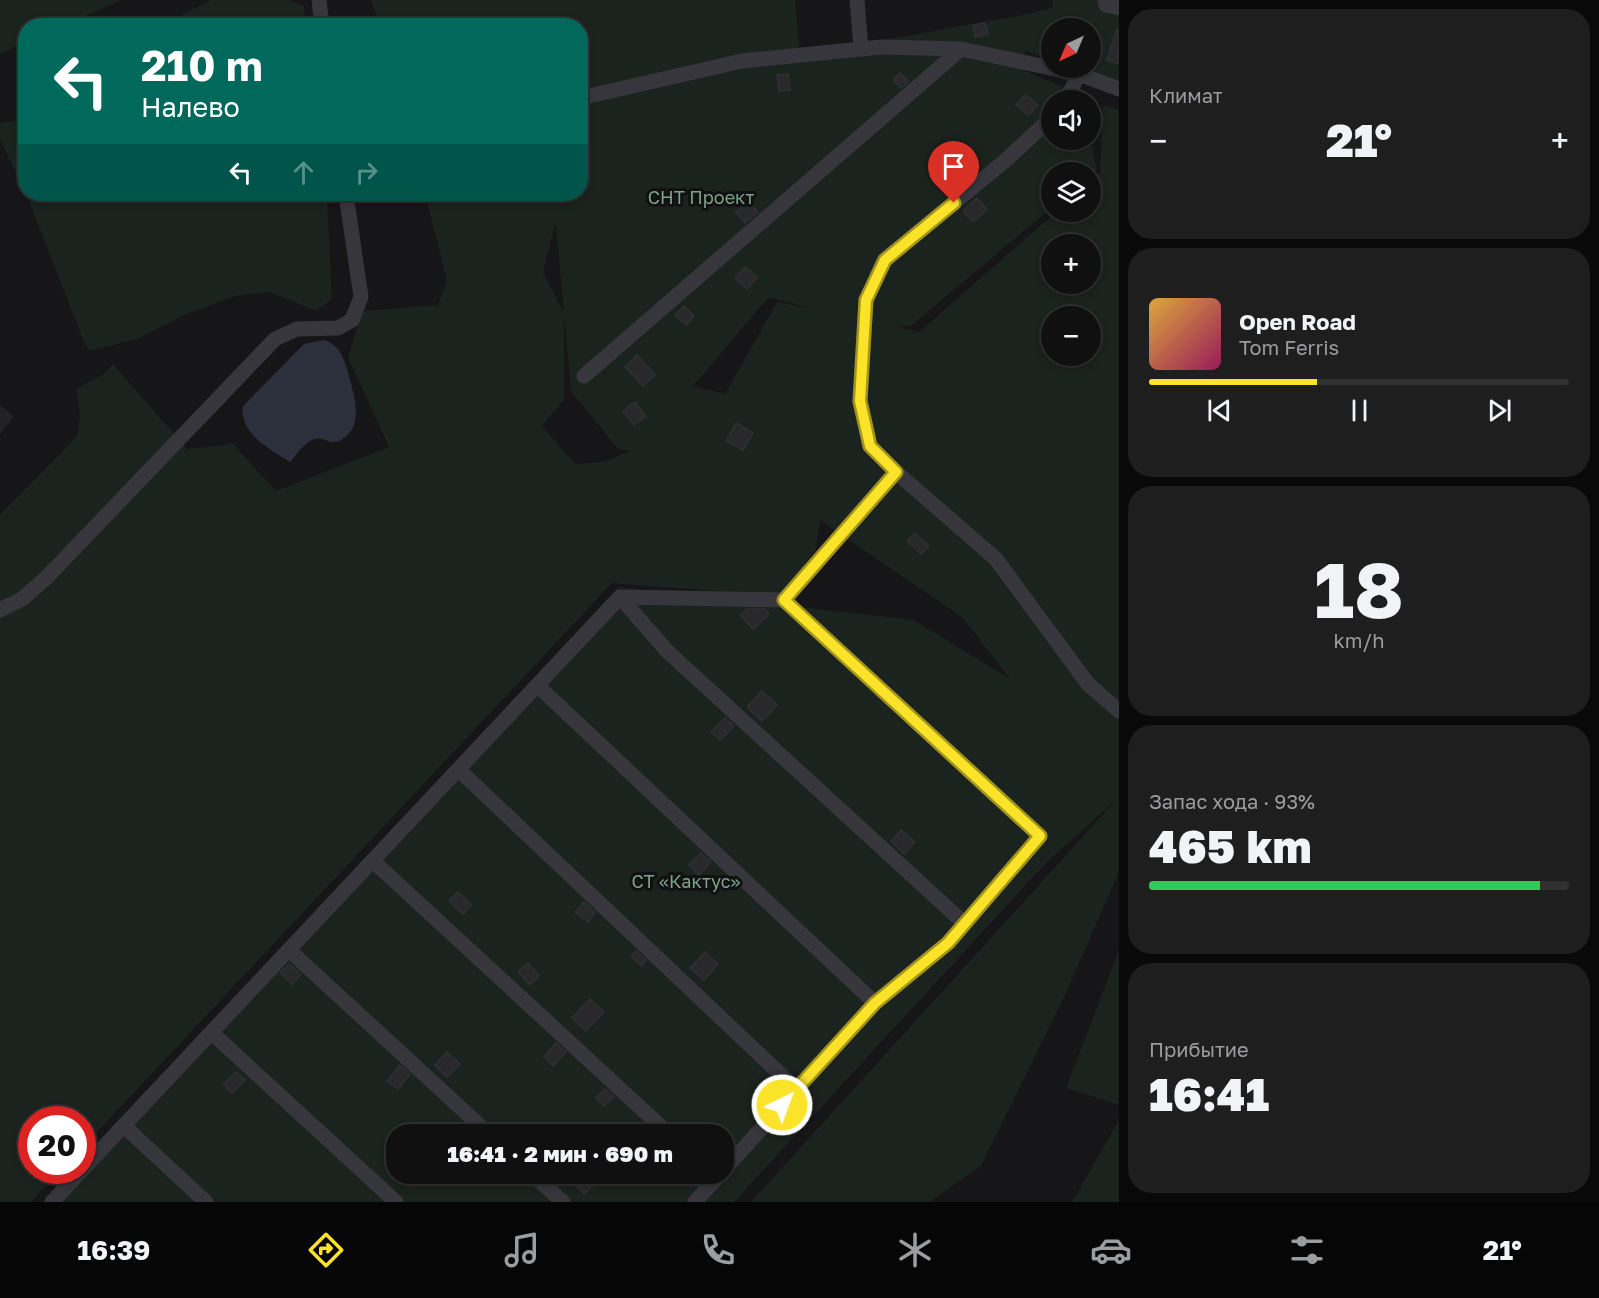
<!DOCTYPE html>
<html lang="ru">
<meta charset="utf-8">
<style>
:root{--surface:#101011;--page:#1e1e1f;--text:#f1f3f6;--muted:#9c9d9f;--line:#303031;--accent:#fbe32a}
body{margin:0;font-family:"Golos Text",sans-serif;background:var(--page);color:var(--text);height:100vh;display:flex;flex-direction:column;font-size:22px;white-space:nowrap}
*{box-sizing:border-box;margin:0}
p{font-size:20px;color:var(--muted)}
.icon{flex:none;width:33px;height:33px;fill:none;stroke:currentColor;stroke-width:2;stroke-linecap:round;stroke-linejoin:round}
.map{position:relative;flex:1;overflow:hidden}
.panel{display:flex;flex-direction:column;gap:9px;padding:9px;background:#090909;width:480px}
.panel>*{flex:none}
.banner{position:absolute;left:18px;top:18px;width:570px;height:183px;border-radius:24px;box-shadow:0 3px 9px #0003,0 0 0 2px var(--line);background:#00695c;color:#fff;overflow:hidden}
.needle{width:39px;rotate:224deg}
.controls{position:absolute;left:1041px;top:18px;display:grid;gap:12px}
.controls a{display:grid;place-items:center;width:60px;height:60px;border-radius:50%;background:var(--surface);box-shadow:0 3px 9px #0003,0 0 0 2px var(--line);font-size:30px}
.speed{position:absolute;left:18px;top:1106px;display:flex;gap:12px;font-size:30px;font-weight:700;text-align:center}
.speed>*{display:grid;place-content:center;width:78px;height:78px;border-radius:50%;background:var(--surface);box-shadow:0 3px 9px #0003,0 0 0 2px var(--line);line-height:1}
.speed .limit{border:9px solid #d22;background:#fff;color:#111}
.pin{position:absolute;display:grid;place-items:center;width:51px;height:51px;color:#fff;margin:-62px -26px;border-radius:50% 50% 50% 0;rotate:-45deg;box-shadow:0 0 6px #0007}
.pin .icon{rotate:45deg}
.me{position:absolute;width:66px;margin:-33px;rotate:42deg;stroke-linejoin:round;filter:drop-shadow(0 0 4px #0008)}
.turn{display:flex;align-items:center;gap:21px;height:126px;padding:0 24px;font-size:27px}
.turn .icon{width:78px;height:78px;stroke-width:2.5}
.turn b{display:block;font-size:42px;line-height:51px}
.lanes{display:flex;align-items:center;height:57px;padding:0 24px;background:#0003;justify-content:center;gap:30px;direction:ltr}
.lanes .off{opacity:.35}
.big{font-size:45px;font-weight:800;line-height:1.1}
.panel .widget{flex:1;display:flex;flex-direction:column;justify-content:center;gap:9px;min-width:0;padding:0 21px;border-radius:24px;background:var(--page)}
.panel .dial{align-items:center;gap:0}
.dial b{font-size:78px;line-height:1}
.song{display:flex;align-items:center;gap:18px}
.cover{width:72px;height:72px;border-radius:9px;background:linear-gradient(135deg,hsl(40 70% 55%),hsl(330 70% 35%))}
.played{height:6px;border-radius:3px;background:linear-gradient(90deg,var(--accent) 40%,var(--line) 40%)}
.keys{display:flex;justify-content:space-around;direction:ltr}
.heat{display:flex;justify-content:space-between;align-items:center;font-size:33px;direction:ltr}
.charge{height:9px;border-radius:4px;background:linear-gradient(90deg,#34c759 93%,var(--line) 0)}
.trip{position:absolute;left:386px;top:1124px;width:348px;height:60px;border-radius:24px;background:var(--surface);box-shadow:0 3px 9px #0003,0 0 0 2px var(--line);font-weight:800;line-height:60px;text-align:center}
.tabs{display:flex;height:96px;justify-content:space-around;align-items:center;background:#060607;color:var(--muted)}
.tabs .icon{width:42px;height:42px}
.tabs .selected{color:var(--accent)}
.tabs b{font-size:27px;color:var(--text)}
main{display:flex;flex:1;min-height:0}
.map>svg:first-child{display:block}
</style>
<main>
<div class="map">
<svg width="1119" height="1202" viewBox="0 0 1119 1202">
<rect width="100%" height="100%" fill="#161517"/>
<path fill="#222124" d="M 0,405 L 14,416 L 0,435 Z"/>
<path fill="#1b231e" fill-rule="evenodd" d="M 0,0 L 122,0 L 65,25 L 26,26 L 25,43 L 0,54 Z
M 211,0 L 290,0 L 304,6 L 306,25 L 162,25 Z
M 371,0 L 795,0 L 800,55 L 1033,13 L 1053,7 L 1052,0 L 1119,0 L 1119,85 L 1064,68 L 1090,68 L 1090,28 L 1052,28 L 1051,62 L 1025,50 L 1023,70 L 1080,94 L 1081,100 L 1052,100 L 1052,140 L 1090,140 L 1097,169 L 1091,175 L 1090,172 L 1052,172 L 1051,208 L 911,326 L 898,327 L 919,332 L 1056,212 L 1090,212 L 1091,181 L 1100,173 L 1103,105 L 1119,110 L 1119,872 L 1066,993 L 981,1166 L 929,1202 L 751,1202 L 1116,800 L 1046,863 L 734,1202 L 43,1202 L 619,587 L 914,620 L 1010,679 L 963,618 L 820,520 L 816,550 L 780,596 L 612,583 L 83,1147 L 82,1119 L 32,1119 L 32,1170 L 61,1170 L 31,1202 L 0,1202 L 0,515 L 77,436 L 80,415 L 76,389 L 102,375 L 113,364 L 187,449 L 233,444 L 276,491 L 389,447 L 348,358 L 362,311 L 438,305 L 447,281 L 425,194 L 580,194 L 580,26 L 380,25 ZM 555,225 L 556,225 L 564,313 L 543,272 ZM 1052,244 L 1090,244 L 1090,284 L 1052,284 ZM 769,297 L 813,309 L 777,302 L 725,394 L 693,386 ZM 564,314 L 571,391 L 617,448 L 630,451 L 603,462 L 575,464 L 542,426 L 564,400 ZM 1052,316 L 1090,316 L 1090,356 L 1052,356 ZM 396,1134 L 723,1134 L 723,1173 L 396,1173 Z
M 25,119 L 26,119 L 25,193 L 0,139 L 0,123 Z
M 26,194 L 327,194 L 332,299 L 316,311 L 270,292 L 235,296 L 184,315 L 140,338 L 90,351 L 84,342 Z
M 1119,950 L 1119,1105 L 1066,1088 Z
M 1119,1120 L 1119,1202 L 1072,1202 Z"/>
<path fill="#2b303c" d="M 324,340 C 342,346 344,360 349,376 C 354,395 365,427 341,440 C 331,446 323,436 314,439 C 305,442 296,455 290,462 C 270,449 239,434 243,406 L 304,344 Z"/>
<path fill="#29282b" stroke="#302f34" stroke-width="1.5" d="M 985,23 L 988,34 L 975,37 L 973,25 Z
M 1117,29 L 1119,30 L 1119,64 L 1107,60 Z
M 900,73 L 909,81 L 901,88 L 893,80 Z
M 788,74 L 790,90 L 779,91 L 777,75 Z
M 1025,95 L 1038,105 L 1029,115 L 1016,105 Z
M 977,198 L 987,209 L 973,222 L 963,211 Z
M 748,201 L 758,212 L 745,223 L 736,213 Z
M 745,267 L 757,277 L 747,289 L 735,278 Z
M 684,306 L 694,316 L 686,325 L 675,315 Z
M 637,355 L 655,375 L 643,386 L 625,367 Z
M 635,402 L 646,416 L 634,425 L 623,411 Z
M 736,423 L 753,433 L 743,450 L 726,441 Z
M 915,533 L 929,546 L 921,554 L 907,541 Z
M 747,609 L 765,609 L 769,614 L 753,629 L 740,615 Z
M 762,691 L 777,705 L 762,721 L 747,707 Z
M 725,718 L 734,726 L 720,740 L 711,732 Z
M 901,830 L 915,842 L 904,854 L 891,841 Z
M 701,853 L 711,862 L 699,875 L 689,865 Z
M 458,892 L 471,905 L 463,914 L 449,901 Z
M 584,902 L 595,912 L 588,922 L 575,912 Z
M 636,951 L 646,960 L 641,966 L 631,956 Z
M 705,952 L 718,964 L 704,980 L 690,968 Z
M 528,963 L 539,976 L 530,985 L 518,972 Z
M 289,964 L 301,974 L 292,984 L 280,973 Z
M 590,999 L 604,1012 L 586,1031 L 572,1018 Z
M 556,1043 L 566,1052 L 553,1066 L 544,1057 Z
M 447,1052 L 460,1064 L 447,1077 L 435,1065 Z
M 400,1065 L 410,1074 L 398,1089 L 387,1081 Z
M 236,1072 L 245,1080 L 232,1093 L 223,1085 Z
M 605,1089 L 614,1096 L 604,1106 L 596,1098 Z
M 580,1173 L 587,1173 L 596,1183 L 584,1194 L 572,1181 Z"/>
<g fill="none" stroke-linecap="round" stroke-linejoin="round">
<path stroke="#37363d" stroke-width="15" d="M 319,0 L 322,26
M 857,0 L 861,49
M 1105,0 L 1106,5 L 1119,8
M 580,98 L 742,61 L 881,47 L 961,49 L 1079,74 L 1119,89
M 1066,100 L 1079,74
M 1052,117 L 1006,160 L 884,260 L 866,300 L 860,401 L 870,446 L 896,472 L 996,559 L 1088,684 L 1119,711
M 584,376 L 961,49
M 620,597 L 667,651 L 965,924
M 784,600 L 896,472
M 0,610 L 22,599 L 47,577 L 275,339 L 297,329 L 338,328 L 352,320 L 361,297 L 346,194
M 538,686 L 875,1003
M 459,770 L 796,1089
M 373,861 L 669,1134
M 289,950 L 489,1134
M 212,1033 L 396,1202
M 124,1126 L 206,1202
M 531,1173 L 563,1202
M 52,1202 L 620,597 L 784,600 L 1040,836 L 948,943 L 875,1003 L 723,1171
M 695,1202 L 721,1173"/>
</g>
<g fill="none" stroke-linecap="round" stroke-linejoin="round">
<defs>
<path id="route" d="M 782,1105 L 875,1003 L 948,943 L 1040,836 L 784,600 L 896,472 L 870,446 L 860,401 L 866,300 L 885,260 L 954,203"/>
</defs>
<use href="#route" stroke="#a3941b" stroke-width="15"/>
<use href="#route" stroke="#fbe32a" stroke-width="10"/>
</g>
<g text-anchor="middle" stroke-width="6" stroke-linejoin="round" paint-order="stroke">
<g font-size="18" fill="#7da488" stroke="#111012">
<text x="701" y="204">СНТ Проект</text>
<text x="686" y="888">СТ «Кактус»</text>
</g>
</g>
</svg>
<div class="controls">
<a><svg class="needle" viewBox="-14 -14 28 28"><path d="M0-13l5 13h-10z" fill="#e53935"/><path d="M0 13l5-13h-10z" fill="#9c9d9f"/></svg></a>
<a><svg class="icon" aria-label="sound" viewBox="0 0 24 24"><path d="M4 9h4l5-4v14l-5-4H4zM17 9q2 3 0 6"/></svg></a>
<a><svg class="icon" aria-label="layers" viewBox="0 0 24 24"><path d="M12 4l9 5-9 5-9-5zM3 14l9 5 9-5"/></svg></a>
<a>+</a>
<a>−</a>
</div>
<div class="speed"><div class="limit">20</div></div>
<div class="pin" style="left:954px;top:203px;background:#d93025"><svg class="icon" aria-label="arrive" viewBox="0 0 24 24"><path d="M6 21V4h12l-3 4 3 4H6"/></svg></div>
<svg class="me" style="left:782px;top:1105px" viewBox="-20 -20 40 40"><circle r="17" fill="#fbe32a" stroke="#fff" stroke-width="3"/><path d="M0-11L8 9 0 5-8 9z" fill="#fff"/></svg>
<div class="trip">16:41 · 2 мин · 690 m</div>
<div class="banner">
<div class="turn"><svg class="icon" aria-label="left" viewBox="0 0 24 24"><path d="M17 20v-9H6M10 6l-5 5 5 5"/></svg><div><b>210 m</b>Налево</div></div>
<div class="lanes"><svg class="icon" aria-label="left" viewBox="0 0 24 24"><path d="M17 20v-9H6M10 6l-5 5 5 5"/></svg><svg class="icon off" aria-label="ahead" viewBox="0 0 24 24"><path d="M12 20V5M6 11l6-6 6 6"/></svg><svg class="icon off" aria-label="right" viewBox="0 0 24 24"><path d="M7 20v-9h11M14 6l5 5-5 5"/></svg></div>
</div>
</div>
<section class="panel">
<div class="widget"><p>Климат</p>
<div class="heat"><a>−</a><b class="big">21°</b><a>+</a></div>
</div>
<div class="widget">
<div class="song"><i class="cover"></i><div><b>Open Road</b><p>Tom Ferris</p></div></div>
<div class="played"></div>
<div class="keys"><svg class="icon" aria-label="previous" viewBox="0 0 24 24"><path d="M18 5L8 12l10 7zM5 5v14"/></svg><svg class="icon" aria-label="pause" viewBox="0 0 24 24"><path d="M8 5v14M16 5v14"/></svg><svg class="icon" aria-label="next" viewBox="0 0 24 24"><path d="M6 5l10 7-10 7zM19 5v14"/></svg></div>
</div>
<div class="widget dial"><b>18</b><p>km/h</p></div>
<div class="widget"><p>Запас хода · 93%</p><b class="big">465 km</b><div class="charge"></div></div>
<div class="widget"><p>Прибытие</p><b class="big">16:41</b></div>
</section>
</main>
<nav class="tabs">
<b>16:39</b>
<svg class="icon selected" aria-label="directions" viewBox="0 0 24 24"><path d="M12 3l9 9-9 9-9-9zM9 14v-3h6M13 9l2 2-2 2"/></svg>
<svg class="icon" aria-label="music" viewBox="0 0 24 24"><path d="M9 18V5l10-2v13"/><circle cx="6" cy="18" r="3"/><circle cx="16" cy="16" r="3"/></svg>
<svg class="icon" aria-label="phone" viewBox="0 0 24 24"><path d="M5 4h4l2 5-3 2q2 4 5 5l2-3 5 2v4C11 20 4 13 5 4z"/></svg>
<svg class="icon" aria-label="climate" viewBox="0 0 24 24"><path d="M12 3v18M4 7l16 10M4 17L20 7"/></svg>
<svg class="icon" aria-label="car" viewBox="0 0 24 24"><path d="M5 17H2v-5l4-1 3-4h7l3 4 3 1v5h-3M9 17h6M6 11h13"/><circle cx="7" cy="17" r="2"/><circle cx="17" cy="17" r="2"/></svg>
<svg class="icon" aria-label="filters" viewBox="0 0 24 24"><path d="M4 7h16M4 17h16"/><circle cx="9" cy="7" r="2"/><circle cx="15" cy="17" r="2"/></svg>
<b>21°</b>
</nav>
